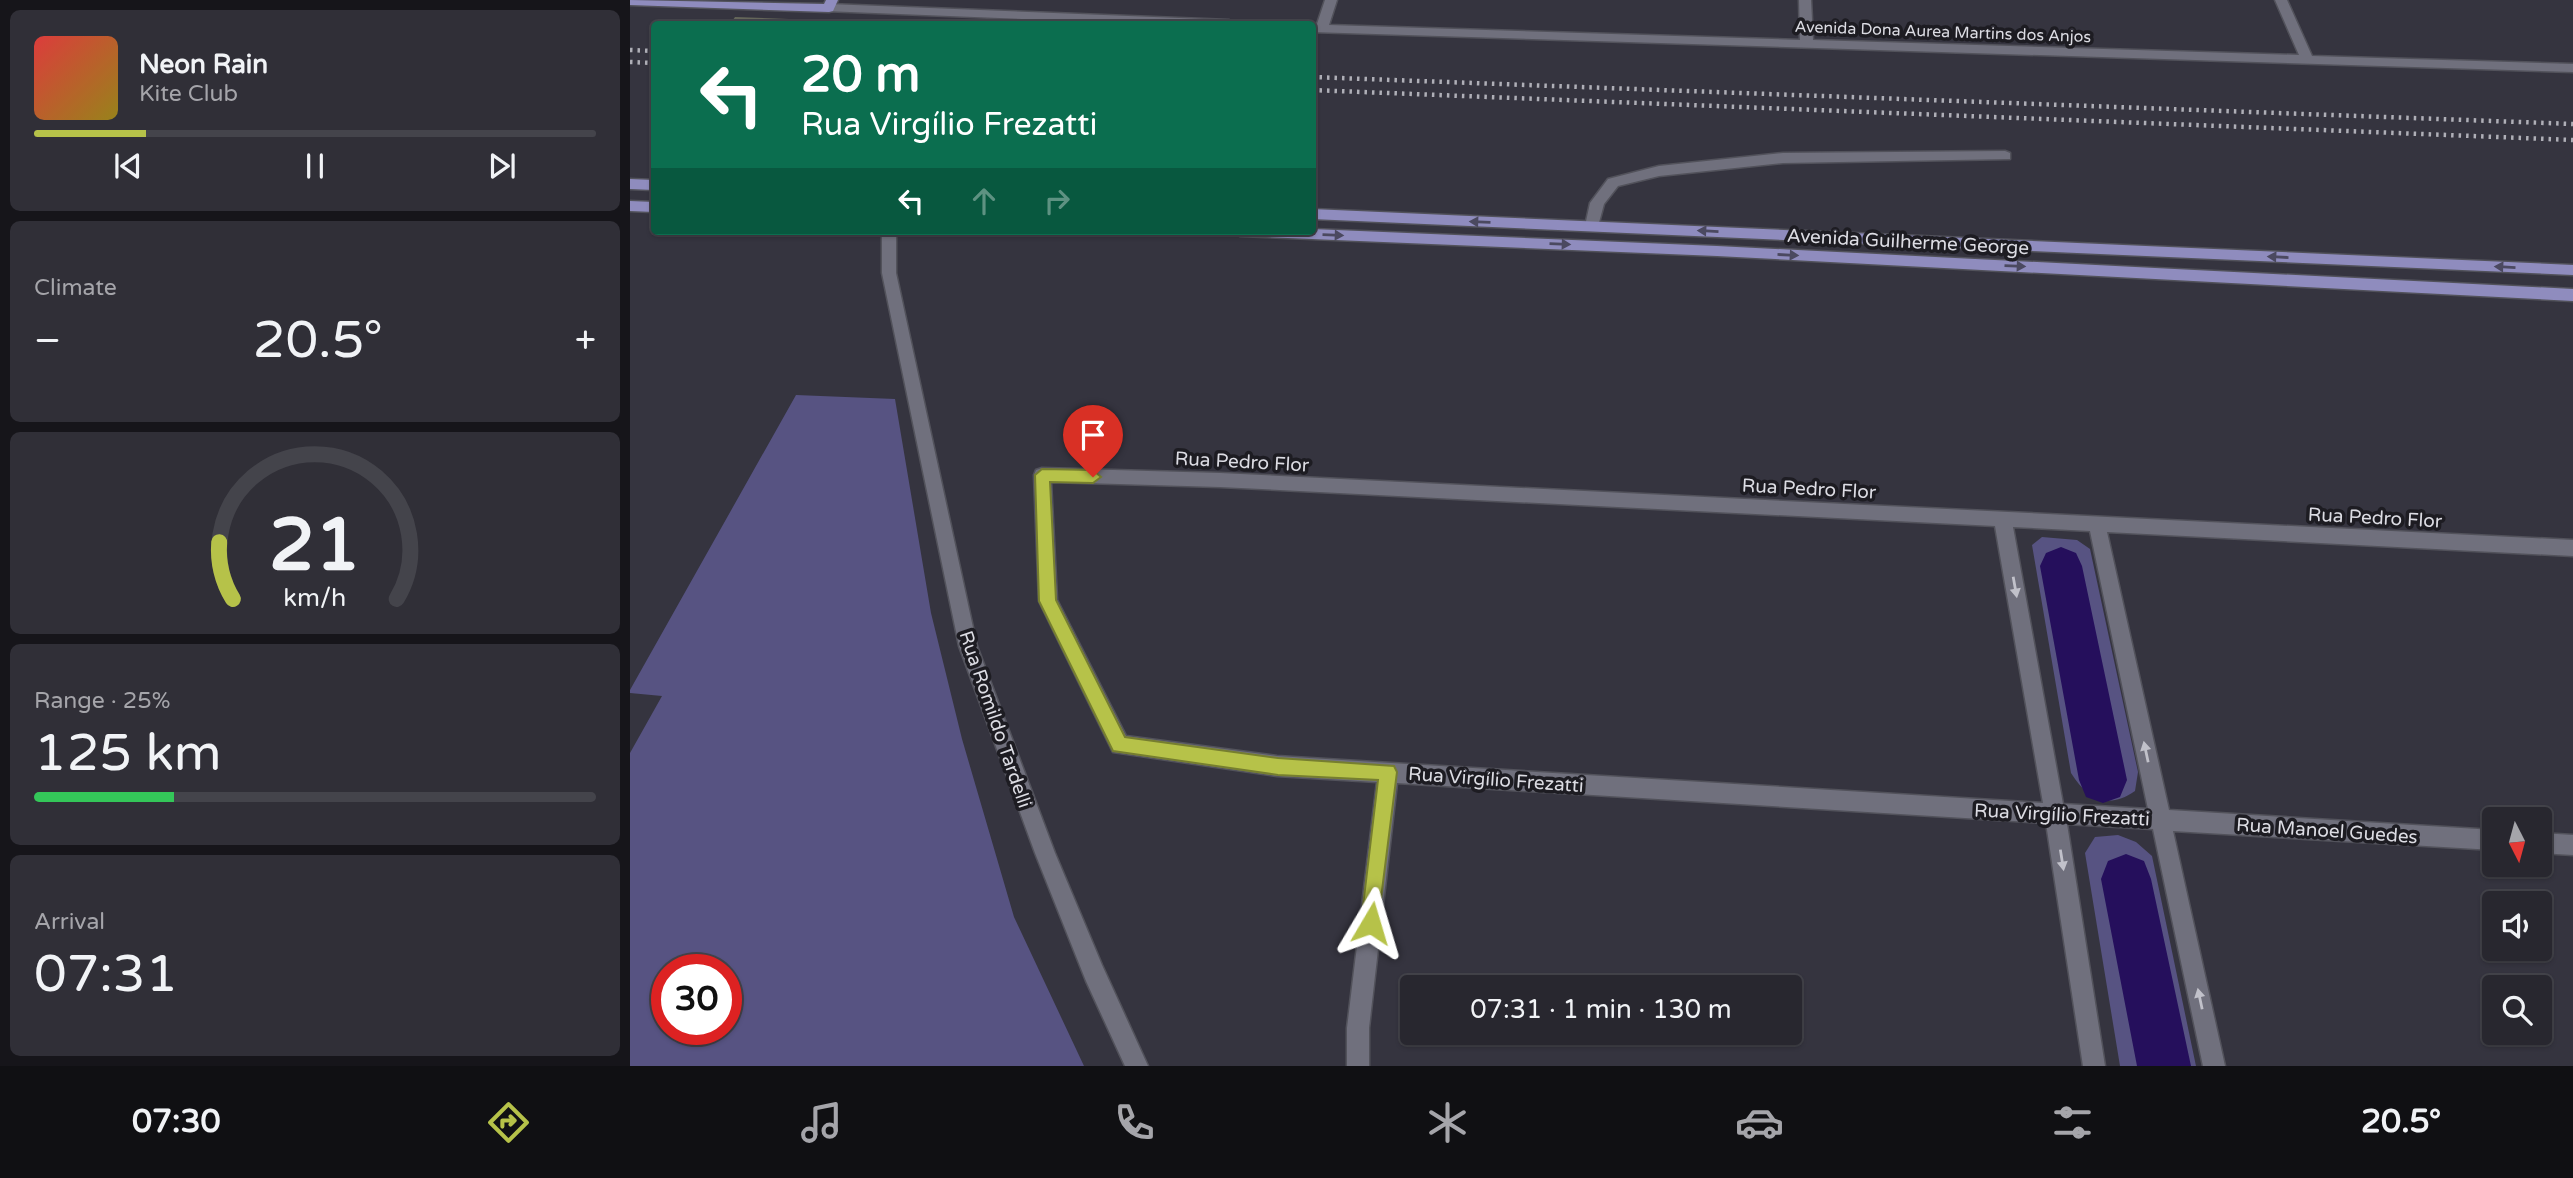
<!DOCTYPE html>
<meta charset="utf-8">
<style>
:root{--surface:#28272f;--page:#302f37;--text:#f1f3f6;--muted:#a5a5aa;--line:#44444b;--accent:#b6c249}
body{margin:0;font-family:"Varela Round",sans-serif;background:var(--page);color:var(--text);height:100vh;display:flex;flex-direction:column;font-size:26px;white-space:nowrap}
*{box-sizing:border-box;margin:0}
p{font-size:23px;color:var(--muted)}
.icon{flex:none;width:38px;height:38px;fill:none;stroke:currentColor;stroke-width:2;stroke-linecap:round;stroke-linejoin:round}
.map{position:relative;flex:1;overflow:hidden}
.details{display:flex;flex-direction:column;gap:10px;padding:10px;background:#16151a;width:630px}
.details>*{flex:none}
.top-card{position:absolute;left:21px;top:21px;width:665px;height:214px;border-radius:7px;box-shadow:0 2px 5px #0004,0 0 0 2px var(--line);background:#0b6e4f;color:#fff;overflow:hidden}
.needle{width:46px;rotate:174deg}
.buttons{position:absolute;left:1852px;top:807px;display:grid;gap:14px}
.buttons a{display:grid;place-items:center;width:70px;height:70px;border-radius:7px;background:var(--surface);box-shadow:0 2px 5px #0004,0 0 0 2px var(--line);font-size:35px}
.speed{position:absolute;left:21px;top:954px;display:flex;gap:14px;font-size:35px;font-weight:700;text-align:center}
.speed>*{display:grid;place-content:center;width:91px;height:91px;border-radius:50%;background:var(--surface);box-shadow:0 2px 5px #0004,0 0 0 2px var(--line);line-height:1}
.speed .limit{border:10px solid #d22;background:#fff;color:#111}
.pin{position:absolute;display:grid;place-items:center;width:60px;height:60px;color:#fff;margin:-72px -30px;border-radius:50% 50% 50% 0;rotate:-45deg;box-shadow:0 0 7px #0007}
.pin .icon{rotate:45deg}
.me{position:absolute;width:77px;margin:-38px;rotate:7deg;stroke-linejoin:round;filter:drop-shadow(0 0 5px #0008)}
.turn{display:flex;align-items:center;gap:24px;height:147px;padding:0 35px;font-size:32px}
.turn .icon{width:91px;height:91px;stroke-width:2.5}
.turn b{display:block;font-size:49px;line-height:60px}
.lanes{display:flex;align-items:center;height:66px;padding:0 35px;background:#0003;justify-content:center;gap:35px;direction:ltr}
.lanes .off{opacity:.35}
.big{font-size:52px;font-weight:600;line-height:1.1}
.details .tile{flex:1;display:flex;flex-direction:column;justify-content:center;gap:10px;min-width:0;padding:0 24px;border-radius:10px;background:var(--page)}
.details .dial{align-items:center;gap:0}
.dial svg{height:182px;overflow:visible;fill:none;stroke:var(--line);stroke-width:7;stroke-linecap:round;text-anchor:middle}
.dial text{fill:var(--text);stroke:none}
.song{display:flex;align-items:center;gap:21px}
.cover{width:84px;height:84px;border-radius:10px;background:linear-gradient(135deg,hsl(0 70% 55%),hsl(50 70% 35%))}
.played{height:7px;border-radius:4px;background:linear-gradient(90deg,var(--accent) 20%,var(--line) 20%)}
.keys{display:flex;justify-content:space-around;direction:ltr}
.heat{display:flex;justify-content:space-between;align-items:center;font-size:38px;direction:ltr}
.charge{height:10px;border-radius:5px;background:linear-gradient(90deg,#34c759 25%,var(--line) 0)}
.trip{position:absolute;left:770px;top:975px;width:402px;height:70px;border-radius:7px;background:var(--surface);box-shadow:0 2px 5px #0004,0 0 0 2px var(--line);font-weight:600;line-height:70px;text-align:center}
.menu{display:flex;height:112px;justify-content:space-around;align-items:center;background:#101013;color:var(--muted)}
.menu .icon{width:49px;height:49px}
.menu .active{color:var(--accent)}
.menu b{font-size:32px;color:var(--text)}
main{display:flex;flex:1;min-height:0}
.map>svg:first-child{display:block}
</style>
<main>
<section class="details">
<div class="tile">
<div class="song"><i class="cover"></i><div><b>Neon Rain</b><p>Kite Club</p></div></div>
<div class="played"></div>
<div class="keys"><svg class="icon" aria-label="previous" viewBox="0 0 24 24"><path d="M18 5L8 12l10 7zM5 5v14"/></svg><svg class="icon" aria-label="pause" viewBox="0 0 24 24"><path d="M8 5v14M16 5v14"/></svg><svg class="icon" aria-label="next" viewBox="0 0 24 24"><path d="M6 5l10 7-10 7zM19 5v14"/></svg></div>
</div>
<div class="tile"><p>Climate</p>
<div class="heat"><a>−</a><b class="big">20.5°</b><a>+</a></div>
</div>
<div class="tile dial"><svg viewBox="0 0 100 80">
<path d="M14 69A42 42 0 1 1 86 69"/>
<path d="M14 69A42 42 0 0 1 8 44" stroke="#b6c249"/>
<text x="50" y="56" font-size="32" font-weight="700">21</text>
<text x="50" y="72" font-size="11">km/h</text>
</svg></div>
<div class="tile"><p>Range · 25%</p><b class="big">125 km</b><div class="charge"></div></div>
<div class="tile"><p>Arrival</p><b class="big">07:31</b></div>
</section>
<div class="map">
<svg width="1943" height="1066" viewBox="0 0 1943 1066">
<rect width="100%" height="100%" fill="#35343f"/>
<path fill="#575382" fill-rule="evenodd" d="M 166,395 L 265,399 L 301,613 L 332,739 L 384,917 L 454,1066 L 0,1066 L 0,753 L 32,696 L 0,693 L 0,690 ZM 37,970 L 96,970 L 96,1029 L 37,1029 Z
M 1412,537 L 1447,540 L 1460,549 L 1508,772 L 1505,791 C 1478,810 1457,799 1441,773 L 1402,545 Z
M 1488,835 L 1506,842 L 1522,856 L 1566,1066 L 1490,1066 L 1455,853 L 1465,837 Z"/>
<g fill="none" stroke-linecap="round" stroke-linejoin="round">
<path fill="#250f5c" fill-rule="evenodd" d="M 1431,547 L 1446,553 L 1452,566 L 1497,780 L 1490,797 L 1473,803 L 1456,797 L 1449,780 L 1410,566 L 1416,553 Z
M 1496,854 L 1514,861 L 1521,879 L 1561,1066 L 1507,1066 L 1471,879 L 1478,861 Z"/>
</g>
<path fill="#66685b" d="M 105,17 L 240,22 L 240,24 L 100,24 Z"/>
<g fill="none" stroke-linecap="round" stroke-linejoin="round">
<defs>
<path id="service" d="M 1375,151 L 1380,153 L 1380,159 L 1153,163 L 1029,176 L 988,186 L 974,204 L 967,230 L 957,230 L 955,226 L 960,203 L 978,179 L 1029,166 L 1153,153 Z"/>
<path id="minor" d="M 695,0 L 707,0 L 699,25 L 1170,40 L 1169,0 L 1181,0 L 1183,40 L 1669,55 L 1645,0 L 1657,0 L 1682,56 L 1943,64 L 1943,72 L 682,32 L 681,24 L 687,24 Z
M 199,4 L 599,20 L 605,24 L 517,24 L 195,11 L 195,5 Z
M 252,231 L 266,231 L 266,273 L 347,646 L 425,853 L 472,965 L 518,1066 L 495,1066 L 456,981 L 405,853 L 329,646 L 252,273 Z
M 412,468 L 590,473 L 1943,540 L 1943,556 L 1477,532 L 1539,810 L 1864,830 L 1864,850 L 1543,831 L 1595,1066 L 1573,1066 L 1523,829 L 1437,824 L 1475,1066 L 1453,1066 L 1416,823 L 767,783 L 739,1028 L 739,1066 L 717,1066 L 717,1028 L 747,782 L 647,776 L 483,752 L 409,601 L 404,475 L 406,470 ZM 421,482 L 590,487 L 1365,526 L 1413,803 L 647,756 L 496,736 L 427,600 ZM 1383,527 L 1460,531 L 1518,809 L 1433,804 Z
M 1909,833 L 1943,835 L 1943,855 L 1909,853 Z"/>
<path id="primary" d="M 0,0 L 194,4 L 196,0 L 208,0 L 203,11 L 199,12 L 0,5 Z
M 0,179 L 24,180 L 24,190 L 0,189 Z
M 0,201 L 24,202 L 24,212 L 0,211 Z
M 682,209 L 1943,265 L 1943,275 L 682,219 Z
M 682,229 L 1087,246 L 1943,289 L 1943,301 L 1087,256 L 610,236 L 603,231 Z"/>
</defs>
<use href="#service" stroke="#52525b" stroke-width="3"/>
<use href="#minor" stroke="#52525b" stroke-width="3"/>
<use href="#primary" stroke="#52525b" stroke-width="3"/>
<use href="#service" fill="#70707d" fill-rule="evenodd"/>
<use href="#minor" fill="#70707d" fill-rule="evenodd"/>
<use href="#primary" fill="#8f8cbe" fill-rule="evenodd"/>
<path stroke="#afafb7" stroke-width="4.5" stroke-dasharray="2.5 5" stroke-linecap="butt" d="M 0,50 L 24,51
M 0,62 L 24,63
M 682,77 L 1943,124
M 682,90 L 1943,140"/>
</g>
<defs><path id="oneway-solid" d="M-6-.8H1V-3.2L6.5 0L1 3.2V.8H-6Z" transform="scale(1.75)"/></defs>
<g fill="#4b4960">
<use href="#oneway-solid" transform="translate(850 222) rotate(-178)"/>
<use href="#oneway-solid" transform="translate(1078 231) rotate(-177)"/>
<use href="#oneway-solid" transform="translate(703 235) rotate(2)"/>
<use href="#oneway-solid" transform="translate(930 244) rotate(2)"/>
<use href="#oneway-solid" transform="translate(1158 255) rotate(3)"/>
<use href="#oneway-solid" transform="translate(1648 257) rotate(-177)"/>
<use href="#oneway-solid" transform="translate(1385 266) rotate(2)"/>
<use href="#oneway-solid" transform="translate(1875 267) rotate(-177)"/>
</g>
<g fill="#c1c1ca">
<use href="#oneway-solid" transform="translate(1385 587) rotate(80)"/>
<use href="#oneway-solid" transform="translate(1516 752) rotate(-102)"/>
<use href="#oneway-solid" transform="translate(1432 860) rotate(81)"/>
<use href="#oneway-solid" transform="translate(1570 999) rotate(-102)"/>
</g>
<path fill="#b6c249" stroke="#767e2f" stroke-width="2" d="M 412,469 L 463,470 L 471,477 L 463,483 L 420,482 L 426,600 L 495,737 L 648,758 L 764,766 L 767,772 L 747,930 L 741,933 L 734,930 L 731,923 L 748,780 L 648,775 L 483,751 L 409,601 L 405,475 Z"/>
<g text-anchor="middle" stroke-width="7" stroke-linejoin="round" paint-order="stroke">
<g font-size="16" fill="#dcdce3" stroke="#1d1c22">
<text transform="translate(1313 31) rotate(2)" y="6">Avenida Dona Aurea Martins dos Anjos</text>
</g>
<g font-size="19" fill="#dcdce3" stroke="#1d1c22">
<text transform="translate(1278 241) rotate(3)" y="7">Avenida Guilherme George</text>
<text transform="translate(612 461) rotate(3)" y="7">Rua Pedro Flor</text>
<text transform="translate(1179 488) rotate(3)" y="7">Rua Pedro Flor</text>
<text transform="translate(1745 517) rotate(3)" y="7">Rua Pedro Flor</text>
<text transform="translate(366 719) rotate(71)" y="7">Rua Romildo Tardelli</text>
<text transform="translate(866 779) rotate(4)" y="7">Rua Virgílio Frezatti</text>
<text transform="translate(1432 814) rotate(3)" y="7">Rua Virgílio Frezatti</text>
<text transform="translate(1697 830) rotate(4)" y="7">Rua Manoel Guedes</text>
</g>
</g>
</svg>
<div class="buttons">
<a><svg class="needle" viewBox="-14 -14 28 28"><path d="M0-13l5 13h-10z" fill="#e53935"/><path d="M0 13l5-13h-10z" fill="#a5a5aa"/></svg></a>
<a><svg class="icon" aria-label="sound" viewBox="0 0 24 24"><path d="M4 9h4l5-4v14l-5-4H4zM17 9q2 3 0 6"/></svg></a>
<a><svg class="icon" aria-label="search" viewBox="0 0 24 24"><circle cx="10" cy="10" r="6"/><path d="M15 15l6 6"/></svg></a>
</div>
<div class="speed"><div class="limit">30</div></div>
<div class="pin" style="left:463px;top:477px;background:#d93025"><svg class="icon" aria-label="arrive" viewBox="0 0 24 24"><path d="M6 21V4h12l-3 4 3 4H6"/></svg></div>
<svg class="me" style="left:741px;top:923px" viewBox="-20 -20 40 40"><path d="M0-17L14 15 0 8-14 15z" fill="#b6c249" stroke="#fff" stroke-width="4"/></svg>
<div class="trip">07:31 · 1 min · 130 m</div>
<div class="top-card">
<div class="turn"><svg class="icon" aria-label="left" viewBox="0 0 24 24"><path d="M17 20v-9H6M10 6l-5 5 5 5"/></svg><div><b>20 m</b>Rua Virgílio Frezatti</div></div>
<div class="lanes"><svg class="icon" aria-label="left" viewBox="0 0 24 24"><path d="M17 20v-9H6M10 6l-5 5 5 5"/></svg><svg class="icon off" aria-label="ahead" viewBox="0 0 24 24"><path d="M12 20V5M6 11l6-6 6 6"/></svg><svg class="icon off" aria-label="right" viewBox="0 0 24 24"><path d="M7 20v-9h11M14 6l5 5-5 5"/></svg></div>
</div>
</div>
</main>
<nav class="menu">
<b>07:30</b>
<svg class="icon active" aria-label="directions" viewBox="0 0 24 24"><path d="M12 3l9 9-9 9-9-9zM9 14v-3h6M13 9l2 2-2 2"/></svg>
<svg class="icon" aria-label="music" viewBox="0 0 24 24"><path d="M9 18V5l10-2v13"/><circle cx="6" cy="18" r="3"/><circle cx="16" cy="16" r="3"/></svg>
<svg class="icon" aria-label="phone" viewBox="0 0 24 24"><path d="M5 4h4l2 5-3 2q2 4 5 5l2-3 5 2v4C11 20 4 13 5 4z"/></svg>
<svg class="icon" aria-label="climate" viewBox="0 0 24 24"><path d="M12 3v18M4 7l16 10M4 17L20 7"/></svg>
<svg class="icon" aria-label="car" viewBox="0 0 24 24"><path d="M5 17H2v-5l4-1 3-4h7l3 4 3 1v5h-3M9 17h6M6 11h13"/><circle cx="7" cy="17" r="2"/><circle cx="17" cy="17" r="2"/></svg>
<svg class="icon" aria-label="filters" viewBox="0 0 24 24"><path d="M4 7h16M4 17h16"/><circle cx="9" cy="7" r="2"/><circle cx="15" cy="17" r="2"/></svg>
<b>20.5°</b>
</nav>
